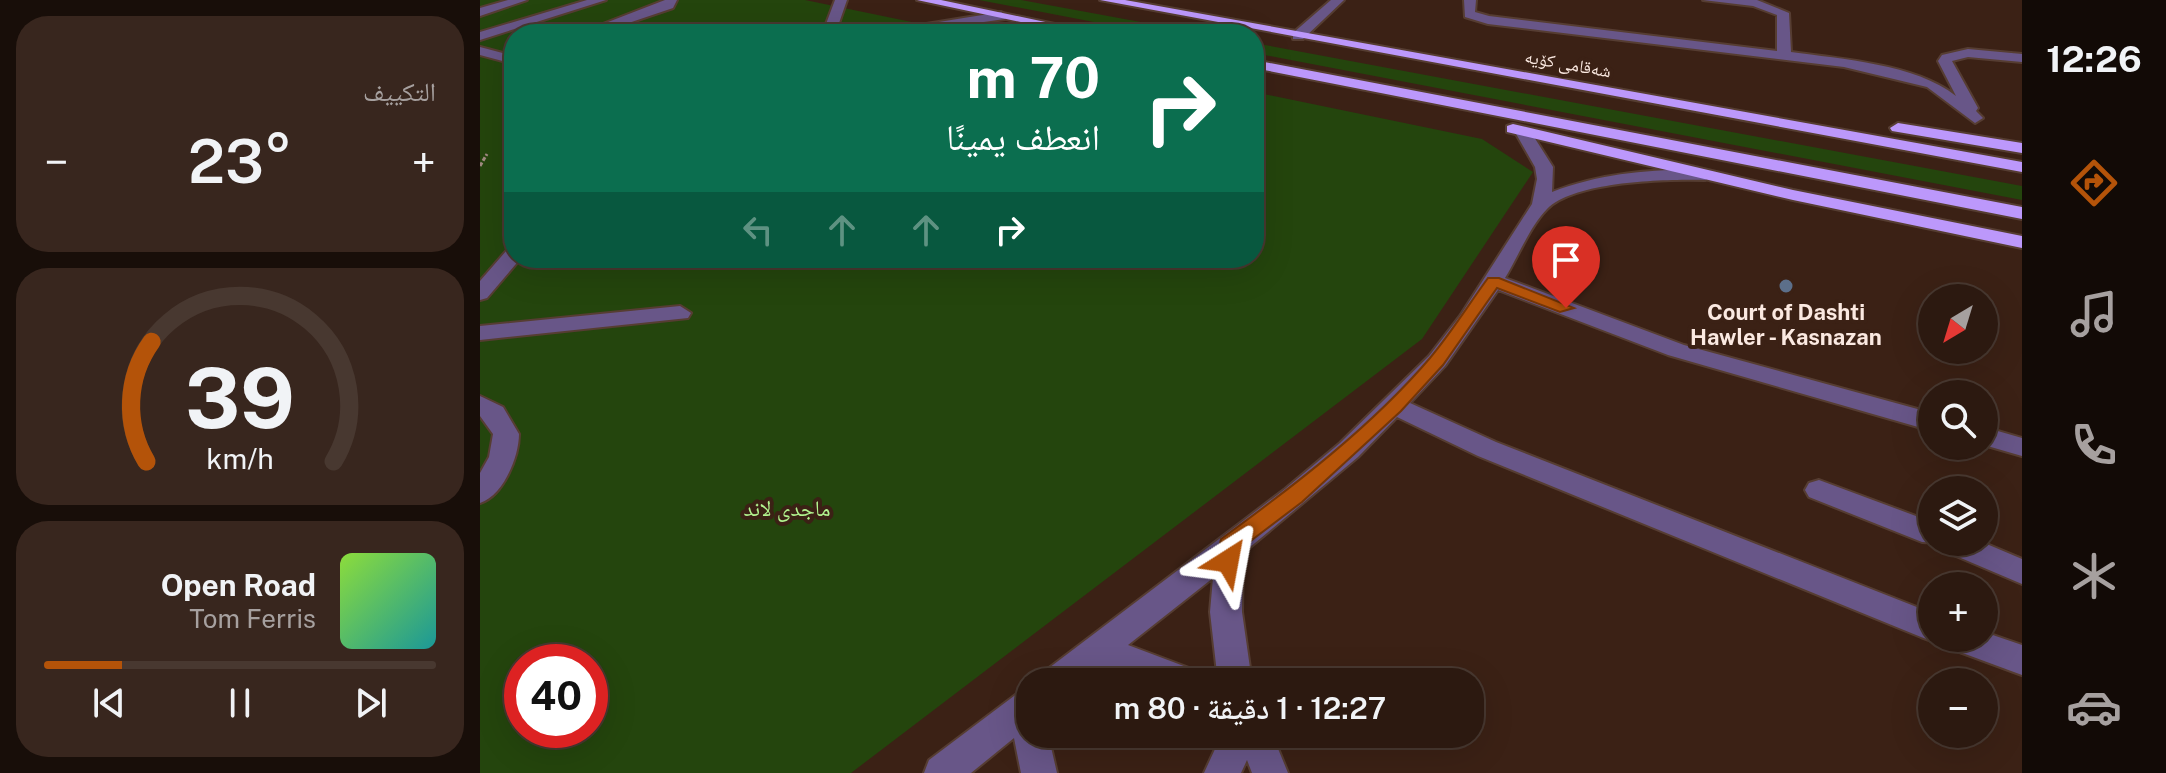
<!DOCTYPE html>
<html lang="ar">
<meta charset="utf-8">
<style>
:root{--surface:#2c1910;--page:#38261e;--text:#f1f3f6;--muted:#a6a09f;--line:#483830;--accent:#b45309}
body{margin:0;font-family:"Public Sans","Noto Naskh Arabic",sans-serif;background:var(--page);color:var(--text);direction:rtl;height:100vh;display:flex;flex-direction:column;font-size:30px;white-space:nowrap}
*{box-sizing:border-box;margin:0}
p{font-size:26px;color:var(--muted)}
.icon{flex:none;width:44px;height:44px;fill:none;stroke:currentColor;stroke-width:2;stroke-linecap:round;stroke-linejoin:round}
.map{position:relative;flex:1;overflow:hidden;direction:ltr}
.details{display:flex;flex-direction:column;gap:16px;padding:16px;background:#180e09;width:480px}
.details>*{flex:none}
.top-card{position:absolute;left:24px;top:24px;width:760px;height:244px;border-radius:32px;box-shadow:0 8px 32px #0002,0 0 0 2px var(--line);direction:rtl;background:#0b6e4f;color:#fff;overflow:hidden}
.needle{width:52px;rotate:218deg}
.tools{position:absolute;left:1438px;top:284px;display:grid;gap:16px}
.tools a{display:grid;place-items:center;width:80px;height:80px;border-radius:50%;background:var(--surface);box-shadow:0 8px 32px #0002,0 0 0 2px var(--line);font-size:40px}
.speed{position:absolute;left:24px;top:644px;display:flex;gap:16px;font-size:40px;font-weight:700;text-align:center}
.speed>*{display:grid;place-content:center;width:104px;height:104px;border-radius:50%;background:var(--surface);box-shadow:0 8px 32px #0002,0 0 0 2px var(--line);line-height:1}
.speed .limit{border:12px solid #d22;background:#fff;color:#111}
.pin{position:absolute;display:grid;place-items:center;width:68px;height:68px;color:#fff;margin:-82px -34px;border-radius:50% 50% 50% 0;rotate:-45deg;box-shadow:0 0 8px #0007}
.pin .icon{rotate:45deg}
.me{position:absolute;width:88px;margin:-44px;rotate:34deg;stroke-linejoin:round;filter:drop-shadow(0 0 6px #0008)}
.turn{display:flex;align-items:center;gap:28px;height:168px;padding:0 32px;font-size:36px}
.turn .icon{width:104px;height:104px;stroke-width:2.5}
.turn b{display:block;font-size:56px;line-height:68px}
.lanes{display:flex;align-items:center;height:76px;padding:0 32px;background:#0003;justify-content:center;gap:40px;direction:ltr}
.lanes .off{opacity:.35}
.big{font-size:60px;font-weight:600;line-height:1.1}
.details .widget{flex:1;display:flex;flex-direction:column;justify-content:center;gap:12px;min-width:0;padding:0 28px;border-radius:32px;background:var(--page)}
.details .dial{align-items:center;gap:0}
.dial svg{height:208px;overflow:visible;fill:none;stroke:var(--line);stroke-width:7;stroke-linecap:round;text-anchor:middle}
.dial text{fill:var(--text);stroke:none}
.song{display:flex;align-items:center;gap:24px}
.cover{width:96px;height:96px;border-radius:12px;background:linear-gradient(135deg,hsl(90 70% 55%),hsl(180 70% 35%))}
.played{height:8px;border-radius:4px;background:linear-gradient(90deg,var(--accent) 20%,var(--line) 20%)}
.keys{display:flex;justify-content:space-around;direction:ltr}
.heat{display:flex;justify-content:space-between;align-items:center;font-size:44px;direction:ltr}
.trip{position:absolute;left:536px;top:668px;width:468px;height:80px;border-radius:32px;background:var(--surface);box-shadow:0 8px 32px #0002,0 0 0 2px var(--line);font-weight:600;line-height:80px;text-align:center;direction:rtl}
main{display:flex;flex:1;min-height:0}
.dock{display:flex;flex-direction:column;width:144px;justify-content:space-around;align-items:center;background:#120a06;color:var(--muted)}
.dock .icon{width:56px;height:56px}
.dock .current{color:var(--accent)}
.dock b{font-size:36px;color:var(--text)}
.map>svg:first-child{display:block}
</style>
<main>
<nav class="dock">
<b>12:26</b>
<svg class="icon current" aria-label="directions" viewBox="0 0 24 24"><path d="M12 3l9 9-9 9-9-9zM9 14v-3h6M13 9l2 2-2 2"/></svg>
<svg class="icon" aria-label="music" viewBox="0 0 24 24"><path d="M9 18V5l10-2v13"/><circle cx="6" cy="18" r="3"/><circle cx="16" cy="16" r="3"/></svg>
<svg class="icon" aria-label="phone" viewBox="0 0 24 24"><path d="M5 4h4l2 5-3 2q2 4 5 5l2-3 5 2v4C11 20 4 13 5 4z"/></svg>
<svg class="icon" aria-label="climate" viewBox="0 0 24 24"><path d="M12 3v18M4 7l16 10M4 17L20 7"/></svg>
<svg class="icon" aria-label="car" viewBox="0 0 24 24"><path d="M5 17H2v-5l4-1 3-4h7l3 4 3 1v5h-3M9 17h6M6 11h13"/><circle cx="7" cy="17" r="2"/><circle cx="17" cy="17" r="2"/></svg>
</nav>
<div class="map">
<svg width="1542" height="773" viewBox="0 0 1542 773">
<rect width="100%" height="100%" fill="#3b2115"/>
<path fill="#24450d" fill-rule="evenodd" d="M 0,0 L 325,0 L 490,34 L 34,34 L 34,258 L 774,258 L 774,92 L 1002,139 L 1053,172 L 942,339 L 371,773 L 0,773 ZM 42,662 L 110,662 L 110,730 L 42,730 Z
M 499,0 L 541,0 L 726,34 L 676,34 Z
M 774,43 L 1542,186 L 1542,200 L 774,53 Z"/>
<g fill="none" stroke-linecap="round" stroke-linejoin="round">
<defs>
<path id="minor" d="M 28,0 L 47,0 L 0,16 L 0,8 Z
M 107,0 L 126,0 L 0,40 L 0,32 Z
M 185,0 L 197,0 L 193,8 L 116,34 L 97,34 Z
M 355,0 L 367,0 L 358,26 L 349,34 L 335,34 L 346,24 Z
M 851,0 L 864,0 L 823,39 L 813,39 L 813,33 Z
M 984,0 L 996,0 L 995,12 L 1009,16 L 1297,51 L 1297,15 L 1273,6 L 1223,0 L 1277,0 L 1309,13 L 1311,52 C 1361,59 1436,64 1476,96 L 1458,61 L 1462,55 L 1488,49 L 1542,54 L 1542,62 L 1488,57 L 1472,61 L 1498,108 L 1496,111 L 1503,118 L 1495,123 L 1447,87 L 1364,67 L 1008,24 L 985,17 Z
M 521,12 L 527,16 L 525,19 L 418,34 L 384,34 Z
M 0,47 L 34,56 L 34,64 L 0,55 Z
M 1037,129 L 1049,129 L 1073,167 L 1072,192 C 1122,173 1172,169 1225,170 L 1234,175 L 1225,180 C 1187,179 1095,181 1067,209 C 1050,226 1038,257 1025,278 L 1204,345 L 1452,413 L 1452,431 L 1188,355 L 1018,290 L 965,366 L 930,403 L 1016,442 L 1452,613 L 1452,638 L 1460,638 L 1452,641 L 1441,637 L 998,456 L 917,417 L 878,457 L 763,553 L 762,612 L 772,682 L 738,682 L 730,612 L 733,578 L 648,645 L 717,671 L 722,682 L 665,682 L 623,666 L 602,682 L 560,682 L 565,671 L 805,489 L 860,443 L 949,356 L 980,316 L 1052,204 L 1057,179 L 1055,167 L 1035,132 Z
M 34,248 L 34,258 L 41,258 L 7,298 L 0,300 L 0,281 L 27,250 Z
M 200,306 L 211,313 L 208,318 L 0,340 L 0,326 Z
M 0,396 L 23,407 L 39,434 C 39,457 23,496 0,503 L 0,473 L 9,457 L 13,434 L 0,416 Z
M 1504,427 L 1542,438 L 1542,456 L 1504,445 Z
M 1339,480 L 1452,522 L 1452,542 L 1502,542 L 1542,559 L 1542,584 L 1462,550 L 1458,543 L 1442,542 L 1329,497 L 1325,490 L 1329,483 Z
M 1504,632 L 1542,645 L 1542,675 L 1469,648 L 1464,638 L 1504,638 Z
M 550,688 L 550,734 L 568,734 L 577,773 L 541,773 L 534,738 L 491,773 L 444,773 L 449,760 L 538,693 Z
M 742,734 L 792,734 L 808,773 L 772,773 L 767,760 L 761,773 L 724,773 Z"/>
<path id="highway" d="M 437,0 L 461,0 L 622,34 L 597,34 Z
M 620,0 L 645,0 L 1542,162 L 1542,172 Z
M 774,60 L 1542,207 L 1542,219 L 774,68 Z
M 1418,123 L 1542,143 L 1542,153 L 1412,131 L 1410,128 Z
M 1033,124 L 1313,190 L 1542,236 L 1542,248 L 1313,200 L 1027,132 L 1027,126 Z"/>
</defs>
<use href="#minor" stroke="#563d32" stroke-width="4"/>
<use href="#highway" stroke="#563d32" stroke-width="4"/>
<path stroke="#a08a80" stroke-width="3" stroke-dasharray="4 2" stroke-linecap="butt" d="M 0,166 L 7,154"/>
<use href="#minor" fill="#685688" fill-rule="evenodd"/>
<use href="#highway" fill="#bc98fb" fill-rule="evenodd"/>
</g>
<path fill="#b45309" stroke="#753606" stroke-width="2" d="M 1008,278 L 1019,278 L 1094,308 L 1080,312 L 1017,288 L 963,365 L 921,411 L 822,502 L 760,549 L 756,568 L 740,568 L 736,561 L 741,539 C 815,485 891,427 950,358 C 971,333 989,304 1008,278 Z"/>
<circle fill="#5c6f8a" stroke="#3b2115" stroke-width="3" cx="1306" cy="286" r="8"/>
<g text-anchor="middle" stroke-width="8" stroke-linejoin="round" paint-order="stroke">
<g font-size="18" fill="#fbe9e1" stroke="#3b2115">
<text transform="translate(1088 64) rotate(10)" y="6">شەقامی کۆیە</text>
</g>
<g font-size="22" font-weight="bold" fill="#fbe9e1" stroke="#3b2115">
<text x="1306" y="320">Court of Dashti<tspan x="1306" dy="25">Hawler - Kasnazan</tspan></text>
</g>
<g font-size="22" fill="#b2f48f" stroke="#3b2115">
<text x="307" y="516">ماجدی لاند</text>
</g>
</g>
</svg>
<div class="tools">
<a><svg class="needle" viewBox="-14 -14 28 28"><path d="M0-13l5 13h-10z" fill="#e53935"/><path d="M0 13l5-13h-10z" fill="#a6a09f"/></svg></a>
<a><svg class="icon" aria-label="search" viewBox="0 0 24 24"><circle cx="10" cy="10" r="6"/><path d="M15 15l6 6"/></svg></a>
<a><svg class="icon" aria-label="layers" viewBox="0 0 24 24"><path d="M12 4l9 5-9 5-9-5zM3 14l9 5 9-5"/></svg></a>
<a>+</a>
<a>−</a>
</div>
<div class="speed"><div class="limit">40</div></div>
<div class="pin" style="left:1086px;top:308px;background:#d93025"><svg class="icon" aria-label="arrive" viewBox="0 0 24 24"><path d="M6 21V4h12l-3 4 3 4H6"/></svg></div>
<svg class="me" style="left:748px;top:561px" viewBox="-20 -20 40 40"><path d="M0-17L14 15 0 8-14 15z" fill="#b45309" stroke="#fff" stroke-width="4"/></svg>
<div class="trip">12:27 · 1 دقيقة · 80 m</div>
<div class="top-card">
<div class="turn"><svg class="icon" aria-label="right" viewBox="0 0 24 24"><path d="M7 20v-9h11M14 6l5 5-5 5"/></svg><div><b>70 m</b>انعطف يمينًا</div></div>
<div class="lanes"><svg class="icon off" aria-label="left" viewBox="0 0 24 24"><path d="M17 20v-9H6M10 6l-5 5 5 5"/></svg><svg class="icon off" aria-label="ahead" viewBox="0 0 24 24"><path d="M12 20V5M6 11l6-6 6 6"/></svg><svg class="icon off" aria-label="ahead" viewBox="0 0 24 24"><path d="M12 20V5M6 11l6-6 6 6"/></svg><svg class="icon" aria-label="right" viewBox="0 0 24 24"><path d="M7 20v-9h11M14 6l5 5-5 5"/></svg></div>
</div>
</div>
<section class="details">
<div class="widget"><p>التكييف</p>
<div class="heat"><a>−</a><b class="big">23°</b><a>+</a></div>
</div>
<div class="widget dial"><svg viewBox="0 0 100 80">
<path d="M14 69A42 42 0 1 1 86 69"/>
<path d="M14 69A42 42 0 0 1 16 23" stroke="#b45309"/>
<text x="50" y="56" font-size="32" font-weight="700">39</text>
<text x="50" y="72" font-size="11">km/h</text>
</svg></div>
<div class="widget">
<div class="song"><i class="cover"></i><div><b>Open Road</b><p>Tom Ferris</p></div></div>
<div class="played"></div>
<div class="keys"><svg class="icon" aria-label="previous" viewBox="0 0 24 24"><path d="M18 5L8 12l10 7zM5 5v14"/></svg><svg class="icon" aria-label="pause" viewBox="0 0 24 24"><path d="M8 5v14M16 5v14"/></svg><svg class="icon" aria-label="next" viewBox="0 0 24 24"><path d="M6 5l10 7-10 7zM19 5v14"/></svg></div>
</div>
</section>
</main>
